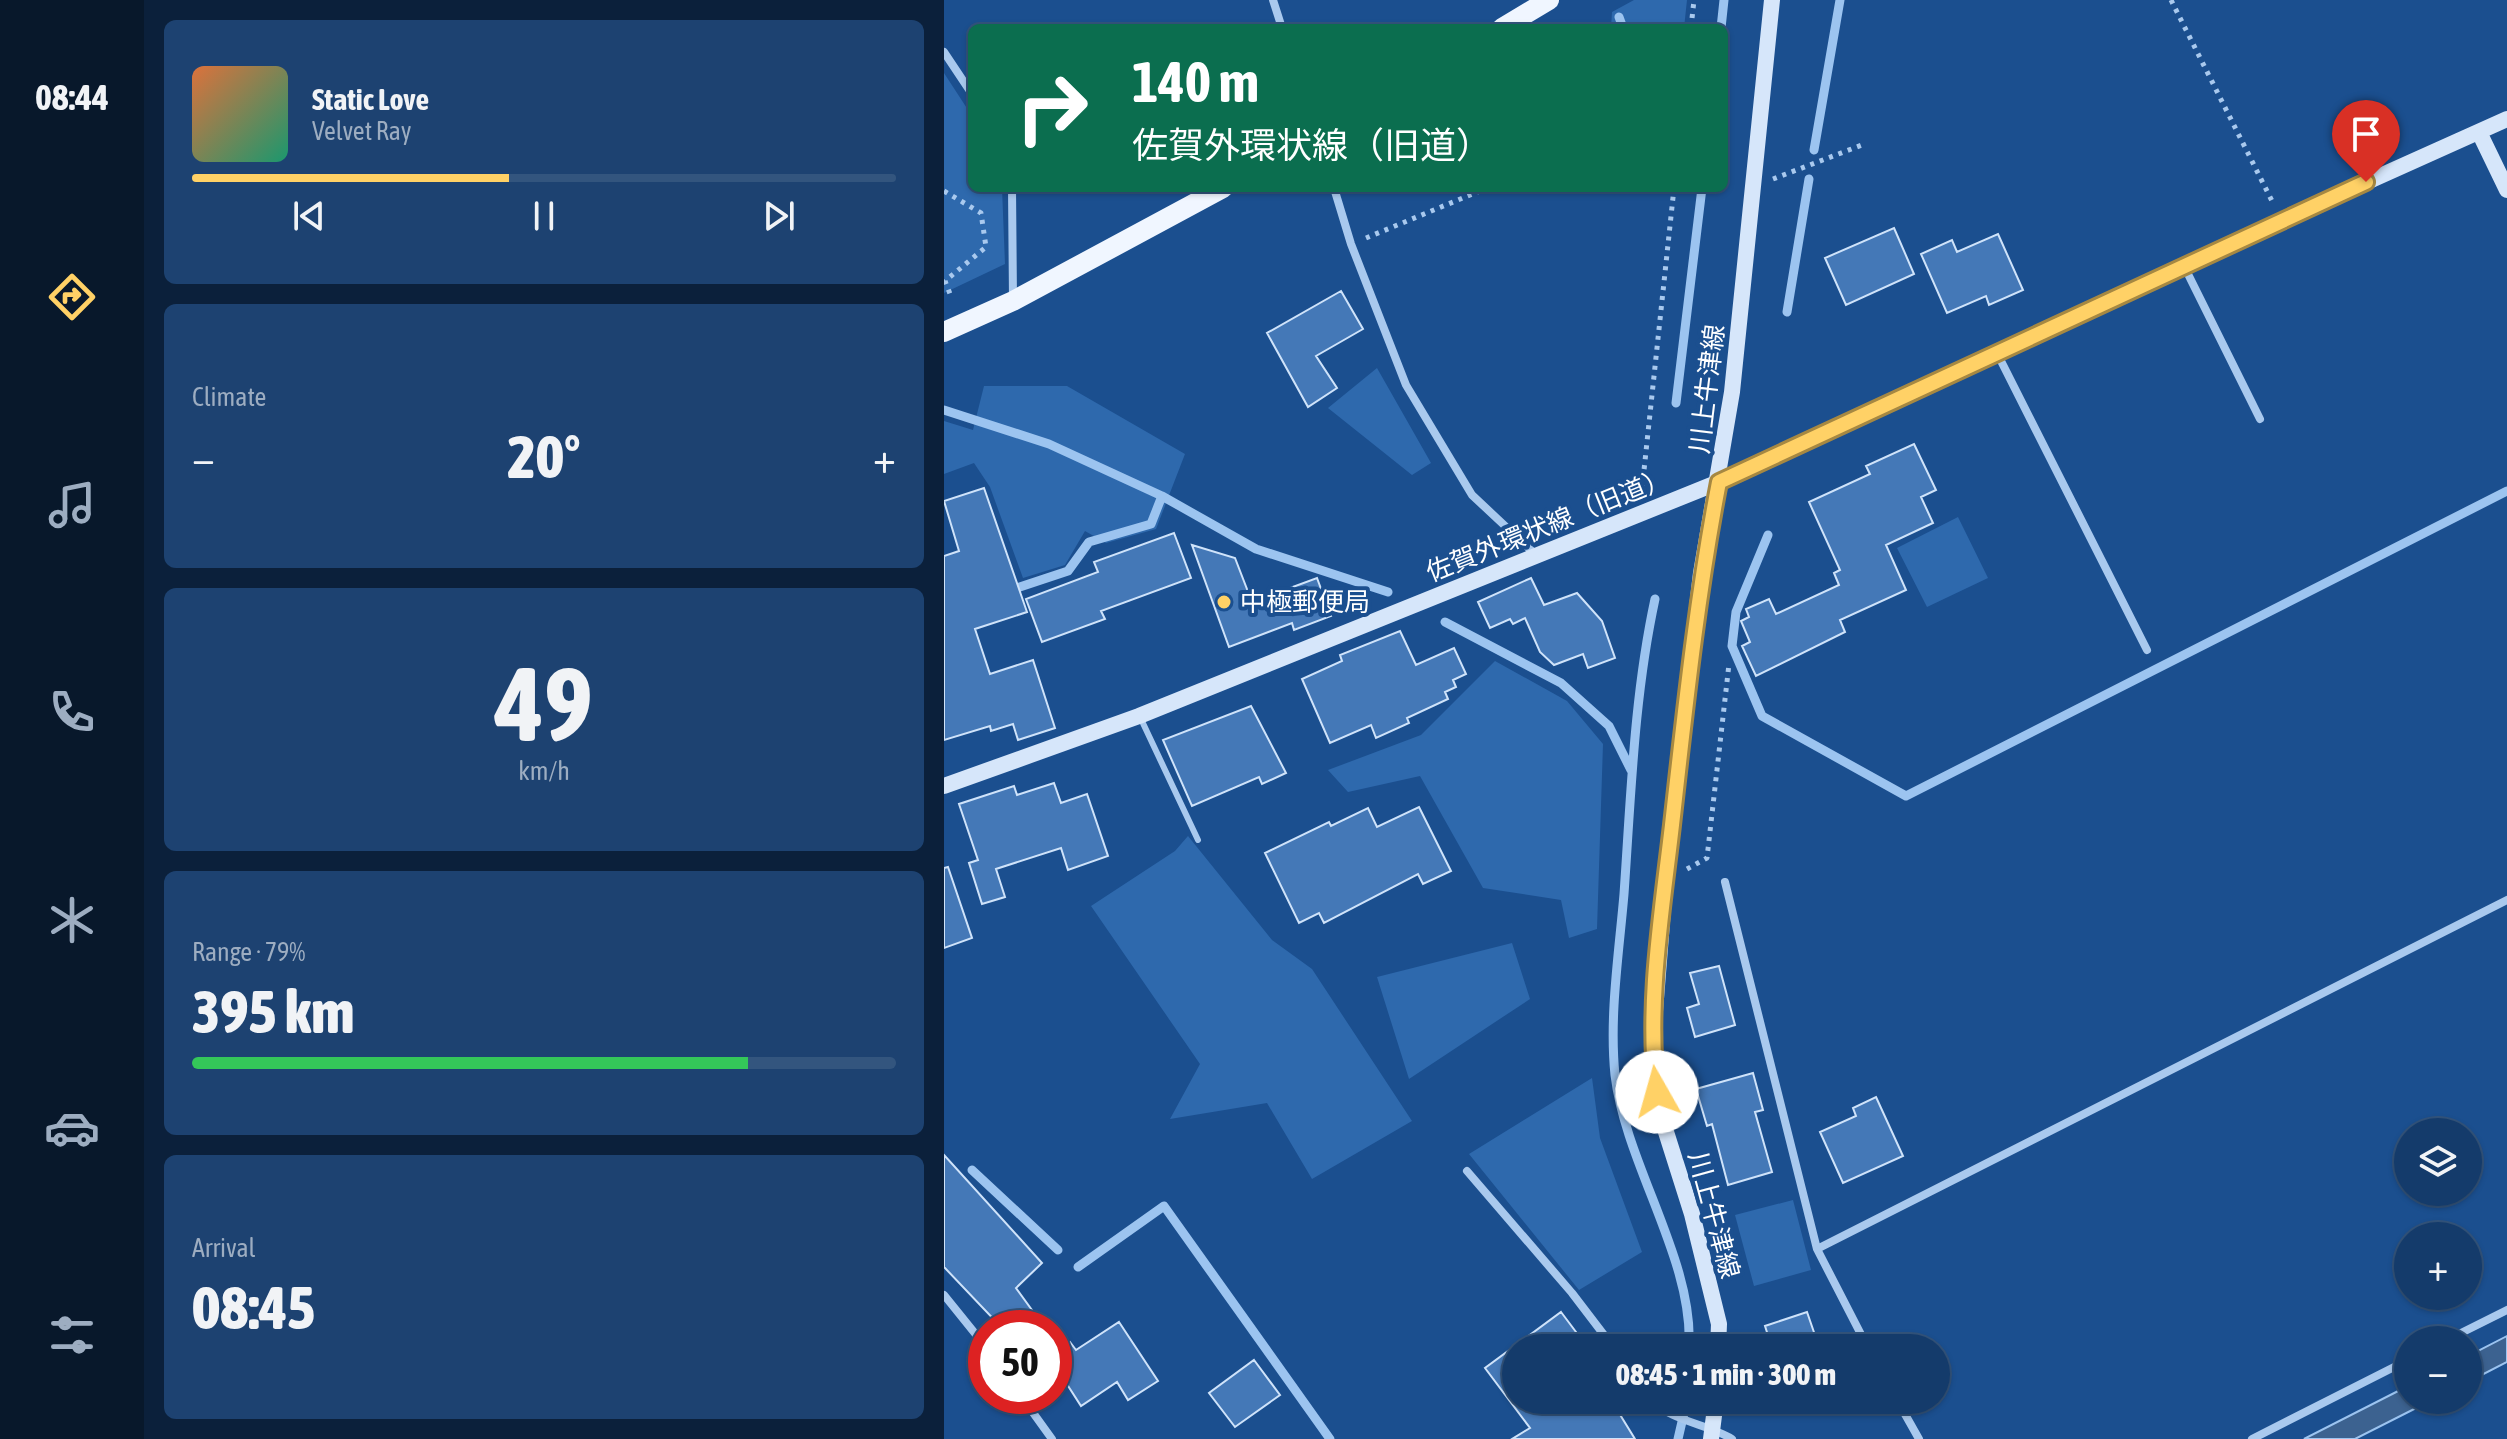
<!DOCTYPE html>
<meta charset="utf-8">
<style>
:root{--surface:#143b6b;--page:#1d4271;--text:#f1f3f6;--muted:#9dadc1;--line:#33557e;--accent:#ffd166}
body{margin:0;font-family:"Asap Condensed","Noto Sans JP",sans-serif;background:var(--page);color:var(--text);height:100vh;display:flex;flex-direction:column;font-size:30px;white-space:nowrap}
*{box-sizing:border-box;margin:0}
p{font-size:26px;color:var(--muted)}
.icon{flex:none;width:44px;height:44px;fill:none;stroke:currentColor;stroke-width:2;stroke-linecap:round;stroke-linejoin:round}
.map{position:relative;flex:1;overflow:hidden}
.drawer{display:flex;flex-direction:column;gap:20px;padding:20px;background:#0b203b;width:800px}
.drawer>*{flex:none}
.guide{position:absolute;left:24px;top:24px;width:760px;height:168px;border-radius:12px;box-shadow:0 2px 6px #0004,0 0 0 2px var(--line);background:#0b6e4f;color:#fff;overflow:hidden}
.controls{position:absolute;left:1450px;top:1118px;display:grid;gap:16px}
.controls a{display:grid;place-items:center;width:88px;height:88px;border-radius:50%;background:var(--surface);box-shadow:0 2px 6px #0004,0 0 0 2px var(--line);font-size:40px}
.speed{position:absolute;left:24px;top:1310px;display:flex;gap:16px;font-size:40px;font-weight:700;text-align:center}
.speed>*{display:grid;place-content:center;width:104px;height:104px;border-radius:50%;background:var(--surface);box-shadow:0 2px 6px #0004,0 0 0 2px var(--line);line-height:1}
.speed .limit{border:12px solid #d22;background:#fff;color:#111}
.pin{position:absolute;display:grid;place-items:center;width:68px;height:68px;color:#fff;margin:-82px -34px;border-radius:50% 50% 50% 0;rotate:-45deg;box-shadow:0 0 8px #0007}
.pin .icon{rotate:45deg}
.me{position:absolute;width:88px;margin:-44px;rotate:353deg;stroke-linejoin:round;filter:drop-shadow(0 0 6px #0008)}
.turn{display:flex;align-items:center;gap:28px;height:168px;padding:0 32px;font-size:36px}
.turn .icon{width:104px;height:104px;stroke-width:2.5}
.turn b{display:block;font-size:56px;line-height:68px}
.big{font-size:60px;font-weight:800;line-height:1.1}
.drawer .widget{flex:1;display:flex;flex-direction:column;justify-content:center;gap:12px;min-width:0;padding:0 28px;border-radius:12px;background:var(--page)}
.drawer .dial{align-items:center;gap:0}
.dial b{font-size:104px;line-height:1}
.song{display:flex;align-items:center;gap:24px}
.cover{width:96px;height:96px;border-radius:12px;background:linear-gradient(135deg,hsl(20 70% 55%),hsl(160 70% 35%))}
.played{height:8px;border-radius:4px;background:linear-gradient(90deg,var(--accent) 45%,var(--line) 45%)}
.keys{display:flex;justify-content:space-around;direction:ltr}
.heat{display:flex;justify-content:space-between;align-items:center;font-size:44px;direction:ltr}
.charge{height:12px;border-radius:6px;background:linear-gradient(90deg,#34c759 79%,var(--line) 0)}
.trip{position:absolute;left:558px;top:1334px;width:448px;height:80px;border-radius:40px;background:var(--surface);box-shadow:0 2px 6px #0004,0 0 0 2px var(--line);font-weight:800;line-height:80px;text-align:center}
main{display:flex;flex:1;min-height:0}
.dock{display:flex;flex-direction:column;width:144px;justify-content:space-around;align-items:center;background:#08182b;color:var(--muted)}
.dock .icon{width:56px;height:56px}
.dock .current{color:var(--accent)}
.dock b{font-size:36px;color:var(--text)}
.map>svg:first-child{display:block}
</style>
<main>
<nav class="dock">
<b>08:44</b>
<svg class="icon current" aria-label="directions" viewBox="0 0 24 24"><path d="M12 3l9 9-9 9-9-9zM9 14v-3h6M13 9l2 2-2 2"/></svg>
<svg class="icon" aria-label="music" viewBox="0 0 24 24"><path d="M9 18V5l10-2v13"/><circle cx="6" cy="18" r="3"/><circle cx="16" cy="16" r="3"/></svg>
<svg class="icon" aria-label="phone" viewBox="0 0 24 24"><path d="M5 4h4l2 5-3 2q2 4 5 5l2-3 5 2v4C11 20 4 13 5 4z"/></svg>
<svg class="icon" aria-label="climate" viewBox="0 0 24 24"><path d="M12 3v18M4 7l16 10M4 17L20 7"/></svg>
<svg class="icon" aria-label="car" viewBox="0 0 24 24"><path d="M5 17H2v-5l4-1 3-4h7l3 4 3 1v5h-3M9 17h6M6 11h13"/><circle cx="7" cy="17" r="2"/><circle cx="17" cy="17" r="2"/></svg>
<svg class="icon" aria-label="filters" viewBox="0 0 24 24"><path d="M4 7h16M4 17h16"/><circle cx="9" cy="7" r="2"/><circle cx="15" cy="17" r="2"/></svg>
</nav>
<section class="drawer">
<div class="widget">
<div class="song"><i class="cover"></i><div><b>Static Love</b><p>Velvet Ray</p></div></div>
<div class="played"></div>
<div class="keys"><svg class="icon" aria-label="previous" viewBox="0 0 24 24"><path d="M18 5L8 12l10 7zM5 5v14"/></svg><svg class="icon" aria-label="pause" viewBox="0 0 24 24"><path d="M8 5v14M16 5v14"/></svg><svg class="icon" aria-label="next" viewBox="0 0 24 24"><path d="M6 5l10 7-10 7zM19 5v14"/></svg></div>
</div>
<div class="widget"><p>Climate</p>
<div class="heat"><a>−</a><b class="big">20°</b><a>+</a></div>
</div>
<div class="widget dial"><b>49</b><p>km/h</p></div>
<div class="widget"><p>Range · 79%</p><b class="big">395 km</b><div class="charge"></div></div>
<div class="widget"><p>Arrival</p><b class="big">08:45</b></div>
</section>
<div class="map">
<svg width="1563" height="1439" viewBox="0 0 1563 1439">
<rect width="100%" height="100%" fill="#1b4f8f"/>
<path fill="#2e69ad" d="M 690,0 L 743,0 L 740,28 L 667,28 L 668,12 Z
M 0,73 L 28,116 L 28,188 L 58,188 L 61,264 L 0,293 Z
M 433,368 L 487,463 L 468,475 L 384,408 Z
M 40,386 L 123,386 L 241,454 L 212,529 L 162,543 L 141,531 L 121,565 L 79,578 L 46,487 L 30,463 L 0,474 L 0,421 L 29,430 Z
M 1014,517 L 1044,578 L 983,607 L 953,548 Z
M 551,661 L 623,701 L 659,744 L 653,929 L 625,938 L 617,900 L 539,888 L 476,776 L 404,792 L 384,770 L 477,735 Z
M 244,836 L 328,940 L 368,969 L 468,1121 L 368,1179 L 323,1103 L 226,1119 L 256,1064 L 147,906 L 231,851 Z
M 568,943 L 586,999 L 465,1079 L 433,977 Z
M 648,1078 L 656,1138 L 698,1252 L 635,1290 L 525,1154 Z
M 849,1200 L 867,1270 L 810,1286 L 791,1215 Z"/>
<path fill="#3c6290" stroke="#9cc4f0" stroke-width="2" d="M 1563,1336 L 1563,1362 L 1524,1382 L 1524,1356 Z
M 1464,1386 L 1464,1400 L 1488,1400 L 1411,1439 L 1360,1439 Z"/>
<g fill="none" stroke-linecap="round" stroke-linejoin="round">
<path stroke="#9cc4f0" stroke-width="9" d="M 675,17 L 679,28
M 777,28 L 780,0
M 870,150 L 896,0
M 843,312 L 865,179
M 732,403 L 758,188
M 0,410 L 105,444 L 218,496 L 312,549 L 444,592
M 824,535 L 792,612 L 788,646 L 818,716 L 962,796 L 1563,491
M 64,591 L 124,571 L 145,542 L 207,524 L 218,496
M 711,599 C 690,696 687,795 680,894 C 675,953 665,1016 671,1075 C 682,1166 750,1260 745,1348
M 501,622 L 617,683 L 665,726 L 687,770
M 28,1170 L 114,1250
M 134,1267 L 220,1206 L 386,1439
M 734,1439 L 743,1400"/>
</g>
<path fill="#4478b7" stroke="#cfe3fa" stroke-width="2" d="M 950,228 L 970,274 L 902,305 L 881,258 Z
M 1054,234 L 1079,290 L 1045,305 L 1042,296 L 1003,313 L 977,254 L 1008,240 L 1013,252 Z
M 397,291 L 419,329 L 372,356 L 393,388 L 364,407 L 323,333 Z
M 970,444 L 992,490 L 977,497 L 989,523 L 942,545 L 962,590 L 896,620 L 901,632 L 812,676 L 798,646 L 806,642 L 797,621 L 805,617 L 802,609 L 825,599 L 832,614 L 895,585 L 890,573 L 896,570 L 865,502 L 926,474 L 922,466 Z
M 40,488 L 83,612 L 31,629 L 46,674 L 89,660 L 111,728 L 74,740 L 69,724 L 47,731 L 46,726 L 0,740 L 0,556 L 15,551 L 0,501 Z
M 230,533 L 247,578 L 157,611 L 161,619 L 98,642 L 82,599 L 154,572 L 150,562 Z
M 248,545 L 291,558 L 308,602 L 373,578 L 387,616 L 350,630 L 348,623 L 285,647 Z
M 587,578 L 600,605 L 633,593 L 658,621 L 671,658 L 644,668 L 639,654 L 610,665 L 596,652 L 581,618 L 569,624 L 566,619 L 546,628 L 534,602 Z
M 456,631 L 472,665 L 510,648 L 522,674 L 509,680 L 512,687 L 501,692 L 504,699 L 463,718 L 465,723 L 432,738 L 427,725 L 386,743 L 358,679 L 398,661 L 396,655 Z
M 307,706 L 342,773 L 318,784 L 315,777 L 248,806 L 219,740 Z
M 110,783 L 117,803 L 143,794 L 164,856 L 124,870 L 117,848 L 52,869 L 61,897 L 38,904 L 25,863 L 34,860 L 15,804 L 70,786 L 73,795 Z
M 475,807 L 507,871 L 479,884 L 474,874 L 380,923 L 375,913 L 355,923 L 321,853 L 385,822 L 387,826 L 424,808 L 433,827 Z
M 4,867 L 28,938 L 0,948 L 0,868 Z
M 775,966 L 791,1025 L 751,1037 L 743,1008 L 755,1004 L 746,973 Z
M 809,1073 L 819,1110 L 811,1112 L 828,1172 L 784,1185 L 768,1124 L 763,1126 L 752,1089 Z
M 932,1097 L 959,1156 L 899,1183 L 876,1132 L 912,1116 L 909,1108 Z
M 0,1155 L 98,1263 L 72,1288 L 101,1328 L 58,1328 L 0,1267 Z
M 617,1312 L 644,1348 L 572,1348 L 572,1400 L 600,1400 L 610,1413 L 623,1405 L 629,1412 L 649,1400 L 667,1400 L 691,1439 L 568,1439 L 586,1428 L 541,1368 Z
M 863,1312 L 873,1341 L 850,1348 L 828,1348 L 821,1326 Z
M 175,1322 L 214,1381 L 184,1400 L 173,1382 L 137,1406 L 110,1364 L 110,1353 L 126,1342 L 132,1350 Z
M 310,1360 L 336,1395 L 291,1427 L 265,1393 Z"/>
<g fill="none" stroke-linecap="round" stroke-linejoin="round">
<path stroke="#a9c9ee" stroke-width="5" stroke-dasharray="4 6" stroke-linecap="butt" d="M 1227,0 L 1328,201
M 747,28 L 750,0
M 829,179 L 918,145
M 0,191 L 37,213 L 42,247 L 1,281 L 8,299
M 422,238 L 543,188
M 698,489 L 730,188
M 743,869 L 763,858 L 785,664"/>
<path stroke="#a9c9ee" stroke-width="6" d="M 197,719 L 254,840"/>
<path stroke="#a9c9ee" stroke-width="8" d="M 329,0 L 338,28
M 0,52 L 28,94
M 68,188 L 69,300
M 390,188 L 407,244 L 462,385 L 528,495 L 592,555
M 1240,266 L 1316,419
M 1053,353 L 1203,650
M 781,882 L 873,1249 L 924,1348
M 523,1171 L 628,1293 L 670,1348
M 873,1249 L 1563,900
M 0,1295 L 42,1347
M 1503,1340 L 1563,1310
M 77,1396 L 108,1439
M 709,1400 C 725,1421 765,1424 788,1439
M 953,1400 L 975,1439
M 1308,1439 L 1464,1360"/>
<path stroke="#d6e6fa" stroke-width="16" d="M 1535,132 L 1563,190
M 0,786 L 195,716 L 775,482 L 1338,220 L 1563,119
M 774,1348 L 775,1324 L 748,1214 L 716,1113 L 708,1049 L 722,872 L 757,573 L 788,392 L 828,0
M 767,1439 L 772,1400"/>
<path stroke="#f0f6ff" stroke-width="20" d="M 558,28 L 605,0
M 0,332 L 69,301 L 279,188"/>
</g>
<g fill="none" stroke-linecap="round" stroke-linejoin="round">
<defs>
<path id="route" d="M 713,1092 C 702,1005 718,912 728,825 C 741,710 753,596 775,482 L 1422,182"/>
</defs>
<use href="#route" stroke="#a68842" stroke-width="20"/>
<use href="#route" stroke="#ffd166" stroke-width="14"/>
</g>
<circle fill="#ffd166" stroke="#1b4f8f" stroke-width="3" cx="280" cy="602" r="8"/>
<g text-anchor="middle" stroke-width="8" stroke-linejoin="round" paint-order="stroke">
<g font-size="26" fill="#fff" stroke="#1b4f8f">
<text transform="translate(763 389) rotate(-83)" y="9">川上牛津線</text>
<text transform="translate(604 525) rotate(-22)" y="9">佐賀外環状線（旧道）</text>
<text transform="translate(770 1215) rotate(75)" y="9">川上牛津線</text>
</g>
<g font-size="26" fill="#fff" stroke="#1b4f8f" text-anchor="start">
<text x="296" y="611">中極郵便局</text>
</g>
</g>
</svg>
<div class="controls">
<a><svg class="icon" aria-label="layers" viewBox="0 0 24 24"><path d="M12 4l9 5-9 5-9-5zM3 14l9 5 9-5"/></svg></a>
<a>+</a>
<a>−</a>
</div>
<div class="speed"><div class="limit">50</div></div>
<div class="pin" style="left:1422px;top:182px;background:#d93025"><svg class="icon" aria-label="arrive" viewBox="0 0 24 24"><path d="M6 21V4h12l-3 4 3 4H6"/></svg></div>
<svg class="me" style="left:713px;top:1092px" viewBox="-20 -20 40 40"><circle r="19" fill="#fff"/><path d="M0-13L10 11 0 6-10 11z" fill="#ffd166"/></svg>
<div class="trip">08:45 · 1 min · 300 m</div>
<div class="guide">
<div class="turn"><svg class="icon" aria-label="right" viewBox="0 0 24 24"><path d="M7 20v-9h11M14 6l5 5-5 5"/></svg><div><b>140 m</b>佐賀外環状線（旧道）</div></div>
</div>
</div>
</main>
